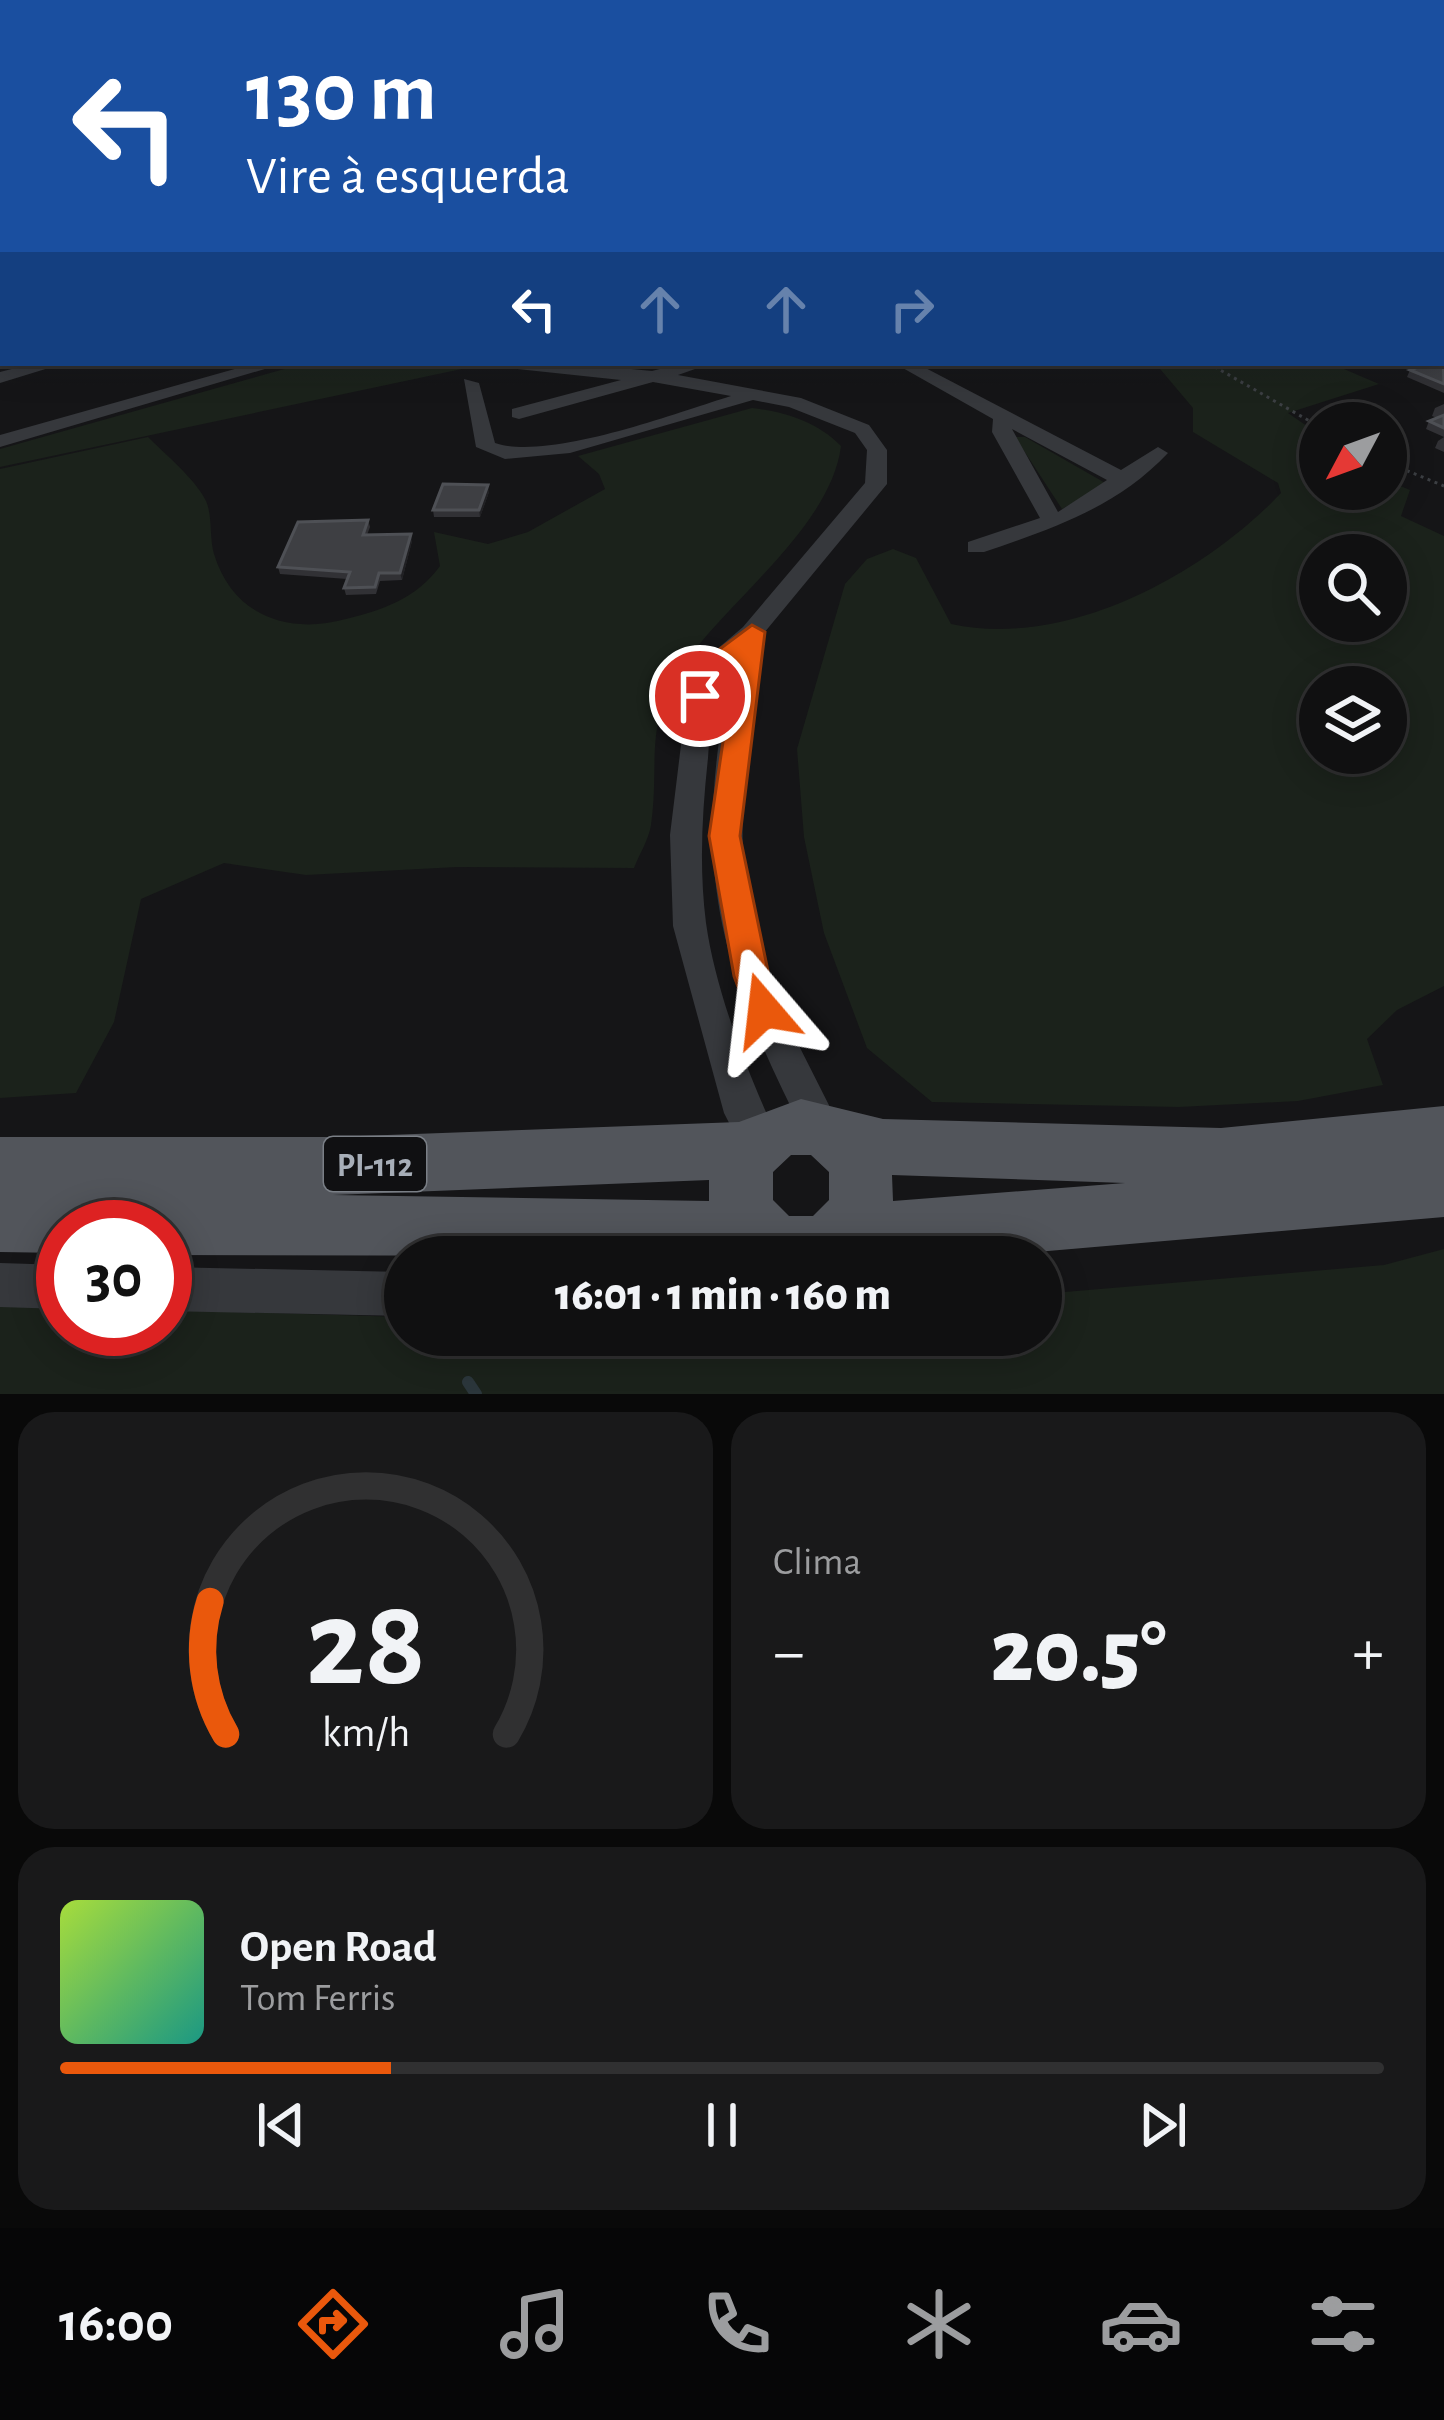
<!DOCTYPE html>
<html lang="pt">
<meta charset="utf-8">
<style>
:root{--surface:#101011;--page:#19191a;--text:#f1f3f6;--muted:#9c9d9f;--line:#303031;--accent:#ea580c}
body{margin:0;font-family:"Alegreya Sans",sans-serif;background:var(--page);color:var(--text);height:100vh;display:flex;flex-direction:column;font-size:45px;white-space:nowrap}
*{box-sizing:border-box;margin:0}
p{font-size:39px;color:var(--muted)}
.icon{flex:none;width:66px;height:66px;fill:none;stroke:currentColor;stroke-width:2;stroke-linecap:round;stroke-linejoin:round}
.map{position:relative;height:1394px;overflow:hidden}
.sheet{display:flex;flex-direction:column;gap:18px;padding:18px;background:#090909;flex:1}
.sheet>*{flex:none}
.hud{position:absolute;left:0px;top:0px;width:1446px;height:366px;box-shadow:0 6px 30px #0003,0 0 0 3px var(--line);background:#1a4fa0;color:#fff;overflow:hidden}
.needle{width:78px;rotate:229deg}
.buttons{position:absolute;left:1299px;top:402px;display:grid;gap:24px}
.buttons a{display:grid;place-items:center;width:108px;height:108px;border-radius:50%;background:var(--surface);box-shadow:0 6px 30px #0003,0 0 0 3px var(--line);font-size:60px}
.speed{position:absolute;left:36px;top:1200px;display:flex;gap:24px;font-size:60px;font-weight:700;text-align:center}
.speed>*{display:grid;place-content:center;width:156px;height:156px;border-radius:50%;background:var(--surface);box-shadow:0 6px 30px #0003,0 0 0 3px var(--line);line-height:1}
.speed .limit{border:18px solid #d22;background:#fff;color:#111}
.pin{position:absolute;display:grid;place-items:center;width:102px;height:102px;color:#fff;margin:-51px;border:6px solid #fff;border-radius:50%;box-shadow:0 3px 12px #0007}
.me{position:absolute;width:132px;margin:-66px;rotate:343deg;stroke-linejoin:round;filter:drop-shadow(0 0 9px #0008)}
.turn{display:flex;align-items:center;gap:42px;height:252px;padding:0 48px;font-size:54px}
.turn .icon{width:156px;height:156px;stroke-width:2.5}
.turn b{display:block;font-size:84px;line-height:102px}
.lanes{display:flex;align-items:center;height:114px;padding:0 48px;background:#0003;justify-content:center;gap:60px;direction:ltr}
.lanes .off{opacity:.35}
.big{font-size:90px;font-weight:800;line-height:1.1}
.sheet .widget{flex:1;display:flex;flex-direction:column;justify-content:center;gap:18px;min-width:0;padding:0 42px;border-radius:36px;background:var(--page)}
.sheet .dial{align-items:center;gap:0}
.dial svg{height:312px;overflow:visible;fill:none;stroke:var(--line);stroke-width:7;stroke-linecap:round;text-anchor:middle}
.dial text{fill:var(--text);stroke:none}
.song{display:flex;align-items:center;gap:36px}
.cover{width:144px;height:144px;border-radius:18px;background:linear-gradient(135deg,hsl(80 70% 55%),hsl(170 70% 35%))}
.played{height:12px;border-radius:6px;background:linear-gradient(90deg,var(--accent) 25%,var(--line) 25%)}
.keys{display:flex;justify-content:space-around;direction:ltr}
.heat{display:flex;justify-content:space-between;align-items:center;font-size:66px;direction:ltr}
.sheet .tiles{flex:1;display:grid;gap:18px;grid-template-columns:1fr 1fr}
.widget:last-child{grid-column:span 2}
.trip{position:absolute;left:384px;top:1236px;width:678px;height:120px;border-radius:60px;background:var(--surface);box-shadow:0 6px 30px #0003,0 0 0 3px var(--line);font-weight:800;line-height:120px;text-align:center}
.menu{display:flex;height:192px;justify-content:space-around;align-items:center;background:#060607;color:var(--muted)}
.menu .icon{width:84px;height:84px}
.menu .current{color:var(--accent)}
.menu b{font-size:54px;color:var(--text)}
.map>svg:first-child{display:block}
</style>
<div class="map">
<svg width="1444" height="1394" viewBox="0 0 1444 1394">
<rect width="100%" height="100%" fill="#151517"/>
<path fill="#1b221b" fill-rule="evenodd" d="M 324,363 L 476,366 L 0,467 L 0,449 L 288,368 Z
M 1155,363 L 1330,363 L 1379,384 L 1288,413 L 1320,435 L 1311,445 L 1320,450 L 1320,489 L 1386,489 L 1386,480 L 1410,490 L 1401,516 L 1444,536 L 1444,986 L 1397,1010 L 1367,1039 L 1383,1085 L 1298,1101 L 1179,1107 L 932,1102 L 867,1048 L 824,933 L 804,837 L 797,749 L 845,584 L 867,559 L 893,549 L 916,558 L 951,624 C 1067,649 1203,575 1281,493 L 1278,483 L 1193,432 L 1193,408 ZM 1386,555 L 1386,621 L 1320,621 L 1320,555 ZM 1386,687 L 1386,753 L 1320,753 L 1320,687 Z
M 752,408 C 786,412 817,422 841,446 C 831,527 727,601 682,667 C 643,725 660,763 651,825 C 649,839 639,855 634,868 L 457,867 L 306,875 L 224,863 L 141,899 L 114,1022 L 76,1093 L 0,1098 L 0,469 L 148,437 C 165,454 194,478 205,499 C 213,514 209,537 214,554 C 233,616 288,635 346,619 C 383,610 417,598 440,566 L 434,532 L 488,544 L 528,532 L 605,489 L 599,474 L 578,456 Z
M 1015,437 L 1025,437 L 1107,484 L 1062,509 Z
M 1444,1249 L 1444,1394 L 0,1394 L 0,1305 L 63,1307 L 63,1329 L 165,1329 L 165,1310 L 405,1317 L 405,1335 L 1041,1335 L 1041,1294 L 1384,1265 Z"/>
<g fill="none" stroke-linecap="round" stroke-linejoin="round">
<path stroke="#2b363b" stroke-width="12" d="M 468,1382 L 476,1394"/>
<path stroke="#3c3f43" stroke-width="3" stroke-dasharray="3 4.5" stroke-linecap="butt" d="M 1208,363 L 1320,427
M 1386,462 L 1444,486"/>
<path fill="#36383c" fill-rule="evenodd" d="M 3,201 L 3,209 L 0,210 L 0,202 Z
M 0,235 L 3,235 L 3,243 L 0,243 Z
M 3,272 L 3,282 L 0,283 L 0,273 Z
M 3,318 L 3,328 L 0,329 L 0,319 Z
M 1443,335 L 1444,335 L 1444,346 L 1443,346 Z
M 35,363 L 65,363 L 0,383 L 0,372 Z
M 256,363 L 285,363 L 0,447 L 0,435 Z
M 498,363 L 569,363 L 652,371 L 683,363 L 712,363 L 678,375 L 801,398 L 869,425 L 887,450 L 887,484 L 764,633 L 742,783 L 743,873 L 760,950 L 788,1024 L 841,1129 L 836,1141 L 822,1147 L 808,1141 C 715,959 690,866 733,662 C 710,690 711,724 708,758 C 702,813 699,868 706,923 C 716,994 749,1076 779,1141 L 773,1154 L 759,1159 L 745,1154 L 724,1113 L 673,926 L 670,835 L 687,696 L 709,656 L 743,627 L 865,483 L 867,450 L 855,433 L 789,407 L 753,400 L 570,453 L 505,459 L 476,447 L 464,379 L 479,383 L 495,443 C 549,461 676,413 731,396 L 653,382 L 519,419 L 512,417 L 512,409 L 621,380 L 507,368 Z
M 894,363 L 916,363 L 1121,470 L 1158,447 L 1168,453 C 1117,507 1054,528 984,552 L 968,552 L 968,542 L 1040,518 L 992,432 L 993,419 ZM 1012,429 L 1107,480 L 1058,512 Z
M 0,1263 L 63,1265 L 63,1309 L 0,1307 Z
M 165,1267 L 405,1272 L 405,1316 L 165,1311 Z"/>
<path fill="#52555b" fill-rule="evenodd" d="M 801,1099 L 883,1119 L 1221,1128 L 1444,1106 L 1444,1217 L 978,1257 L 165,1255 L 165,1227 L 63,1227 L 63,1253 L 0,1252 L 0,1137 L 333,1137 L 739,1122 ZM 791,1155 L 811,1155 L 829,1172 L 829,1200 L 813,1216 L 789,1216 L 773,1200 L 773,1172 ZM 892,1175 L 1125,1183 L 893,1201 ZM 709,1180 L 709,1201 L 333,1195 Z"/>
</g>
<path fill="#313135" d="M 1444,358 L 1444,393 L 1407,377 L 1410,370 Z
M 1444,404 L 1444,452 L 1435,448 L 1438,441 L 1444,437 L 1426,429 L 1429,421 L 1437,418 L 1432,416 L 1435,408 Z
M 489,492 L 480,517 L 434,517 L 433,510 Z
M 368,520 L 370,527 L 367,535 L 412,541 L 402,580 L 380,581 L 376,594 L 346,595 L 344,588 L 347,579 L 280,574 L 278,567 Z"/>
<path fill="#202023" d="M 488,485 L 489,492 L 480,517 L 479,510 Z
M 411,534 L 412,541 L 402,580 L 400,573 Z"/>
<path fill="#3e3f43" stroke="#4e5055" stroke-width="3" d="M 1443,275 L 1444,278 L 1444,323 L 1443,323 Z
M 1443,358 L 1444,384 L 1410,370 L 1429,363 L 1443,363 Z
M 1444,415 L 1444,428 L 1429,421 Z
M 443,484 L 488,485 L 479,510 L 433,510 Z
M 368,520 L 363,535 L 411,534 L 400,573 L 379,573 L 375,587 L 344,588 L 350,572 L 278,567 L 298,522 Z"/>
<linearGradient id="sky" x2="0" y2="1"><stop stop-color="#0c0c0d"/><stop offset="0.49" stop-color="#353b47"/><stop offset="1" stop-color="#353b47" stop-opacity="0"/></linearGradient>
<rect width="1444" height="385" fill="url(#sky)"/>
<path fill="#ea580c" stroke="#983908" stroke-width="3" d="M 752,625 L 765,632 L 740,836 L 769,976 L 782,1010 L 777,1021 L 764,1025 L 751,1021 L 734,976 L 709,836 L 735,661 L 710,702 L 690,702 L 686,696 L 709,657 Z"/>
<g text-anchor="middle" stroke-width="12" stroke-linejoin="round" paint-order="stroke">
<rect fill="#101012" stroke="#7a7f86" stroke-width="3" x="324" y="1137" width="102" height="54" rx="9"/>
<g font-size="33" font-weight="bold" fill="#a7aeb8">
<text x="375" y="1176">PI-112</text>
</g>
</g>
</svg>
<div class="buttons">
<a><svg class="needle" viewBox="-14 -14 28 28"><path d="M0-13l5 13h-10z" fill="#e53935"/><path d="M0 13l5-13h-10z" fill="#9c9d9f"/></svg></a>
<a><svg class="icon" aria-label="search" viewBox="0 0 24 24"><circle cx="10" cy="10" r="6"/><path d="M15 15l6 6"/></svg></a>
<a><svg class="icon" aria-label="layers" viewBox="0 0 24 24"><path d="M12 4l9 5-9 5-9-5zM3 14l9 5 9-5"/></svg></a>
</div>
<div class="speed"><div class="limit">30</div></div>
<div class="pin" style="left:700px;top:696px;background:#d93025"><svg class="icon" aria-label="arrive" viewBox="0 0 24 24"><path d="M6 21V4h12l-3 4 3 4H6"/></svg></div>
<svg class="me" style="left:764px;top:1010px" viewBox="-20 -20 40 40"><path d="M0-17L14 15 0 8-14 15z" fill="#ea580c" stroke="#fff" stroke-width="4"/></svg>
<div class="trip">16:01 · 1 min · 160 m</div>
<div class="hud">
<div class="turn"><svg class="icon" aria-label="left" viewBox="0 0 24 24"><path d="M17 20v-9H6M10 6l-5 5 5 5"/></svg><div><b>130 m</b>Vire à esquerda</div></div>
<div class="lanes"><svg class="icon" aria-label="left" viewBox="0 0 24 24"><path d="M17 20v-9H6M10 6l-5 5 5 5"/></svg><svg class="icon off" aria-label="ahead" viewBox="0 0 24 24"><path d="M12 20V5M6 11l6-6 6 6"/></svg><svg class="icon off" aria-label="ahead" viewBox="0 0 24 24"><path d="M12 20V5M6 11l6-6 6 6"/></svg><svg class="icon off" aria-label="right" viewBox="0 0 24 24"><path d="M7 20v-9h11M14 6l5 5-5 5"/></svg></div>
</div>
</div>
<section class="sheet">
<div class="tiles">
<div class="widget dial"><svg viewBox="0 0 100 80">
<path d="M14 69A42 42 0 1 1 86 69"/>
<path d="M14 69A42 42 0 0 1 10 35" stroke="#ea580c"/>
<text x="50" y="56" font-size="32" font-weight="700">28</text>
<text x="50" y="72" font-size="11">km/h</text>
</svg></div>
<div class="widget"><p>Clima</p>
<div class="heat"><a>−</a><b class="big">20.5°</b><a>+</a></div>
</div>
<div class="widget">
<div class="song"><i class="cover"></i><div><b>Open Road</b><p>Tom Ferris</p></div></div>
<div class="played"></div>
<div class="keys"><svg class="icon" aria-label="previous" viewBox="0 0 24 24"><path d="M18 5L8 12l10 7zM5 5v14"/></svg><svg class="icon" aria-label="pause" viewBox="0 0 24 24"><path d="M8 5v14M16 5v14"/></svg><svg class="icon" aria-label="next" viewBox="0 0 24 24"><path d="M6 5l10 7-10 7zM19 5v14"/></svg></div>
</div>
</div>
</section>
<nav class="menu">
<b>16:00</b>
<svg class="icon current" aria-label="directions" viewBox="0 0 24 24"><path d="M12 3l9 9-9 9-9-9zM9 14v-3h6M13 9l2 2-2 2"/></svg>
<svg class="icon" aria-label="music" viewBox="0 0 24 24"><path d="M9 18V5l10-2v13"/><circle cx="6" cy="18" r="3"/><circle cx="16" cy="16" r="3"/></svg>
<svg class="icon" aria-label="phone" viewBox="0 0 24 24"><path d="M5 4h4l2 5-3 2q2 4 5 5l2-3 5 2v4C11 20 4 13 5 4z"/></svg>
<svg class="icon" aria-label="climate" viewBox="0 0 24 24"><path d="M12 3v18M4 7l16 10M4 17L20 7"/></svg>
<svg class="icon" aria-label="car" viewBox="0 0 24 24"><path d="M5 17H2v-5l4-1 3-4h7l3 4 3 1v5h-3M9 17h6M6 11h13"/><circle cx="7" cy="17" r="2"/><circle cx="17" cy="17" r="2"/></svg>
<svg class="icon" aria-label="filters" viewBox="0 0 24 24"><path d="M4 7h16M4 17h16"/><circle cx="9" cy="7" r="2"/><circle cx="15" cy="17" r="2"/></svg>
</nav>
